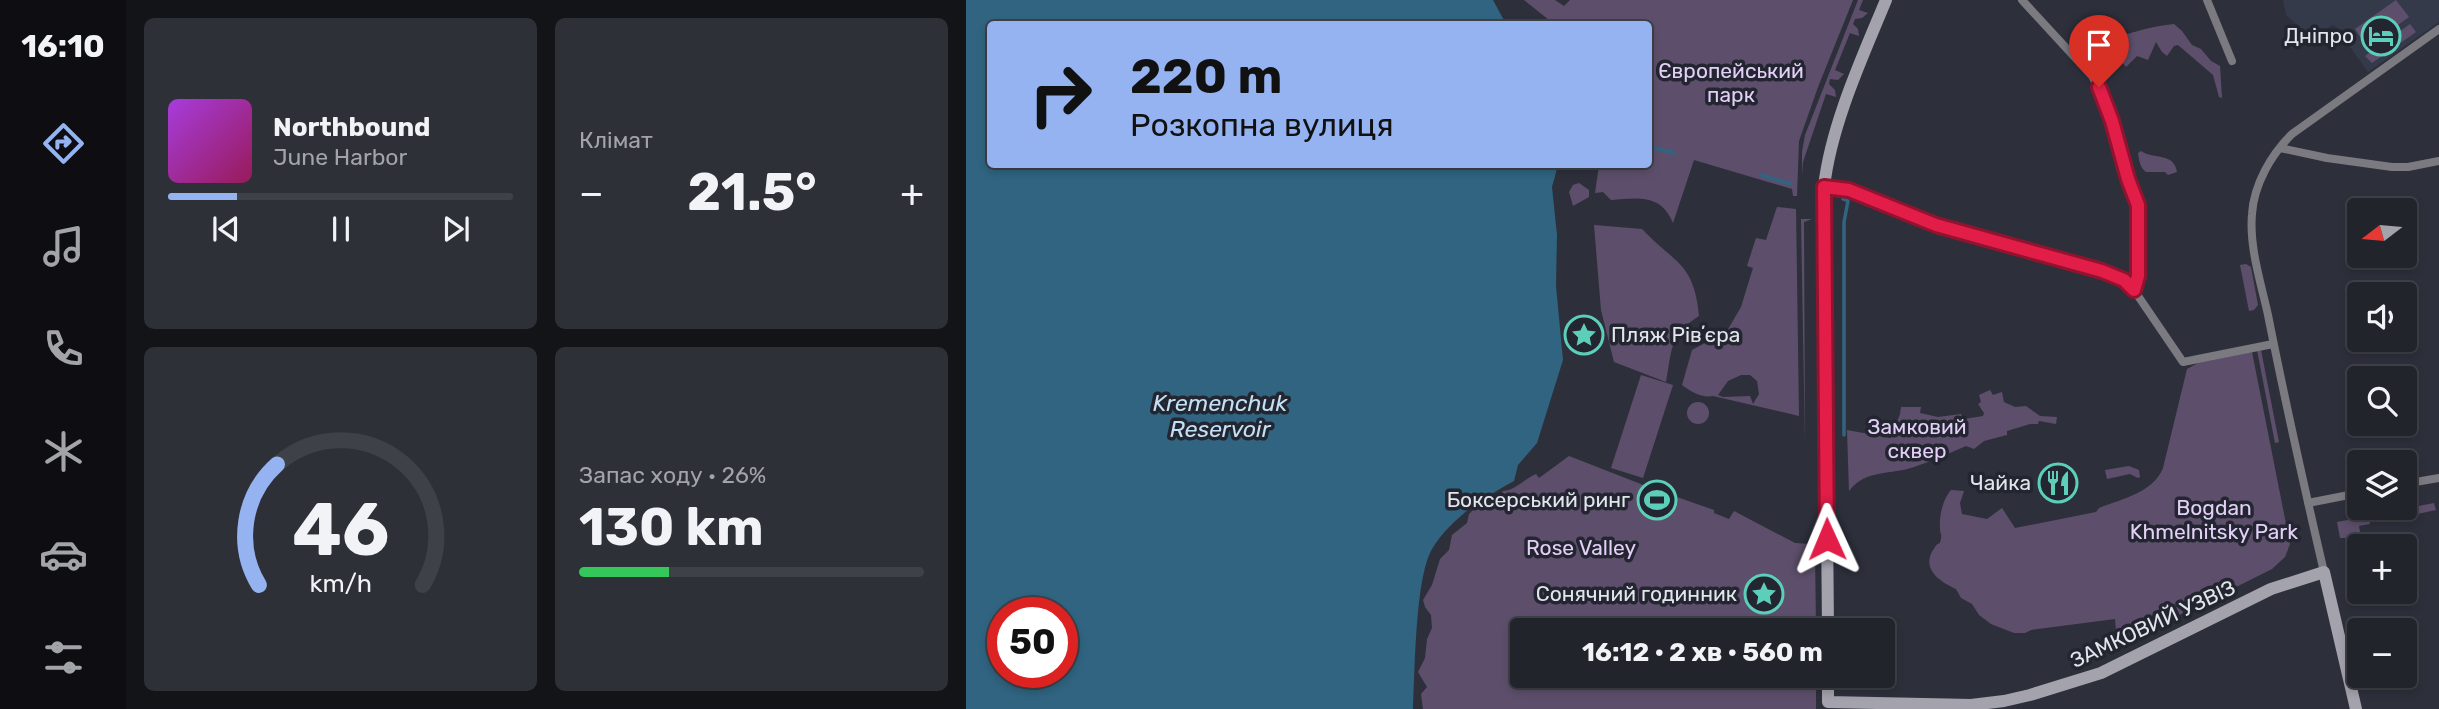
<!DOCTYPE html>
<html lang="uk">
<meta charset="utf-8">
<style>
:root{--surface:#22242c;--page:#2e3038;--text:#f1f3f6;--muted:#a2a4a9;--line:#3f4148;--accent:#95b2f1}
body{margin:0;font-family:Rubik,sans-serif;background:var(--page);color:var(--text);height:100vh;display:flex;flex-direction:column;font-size:26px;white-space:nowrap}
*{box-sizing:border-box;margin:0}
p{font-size:23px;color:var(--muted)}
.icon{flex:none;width:38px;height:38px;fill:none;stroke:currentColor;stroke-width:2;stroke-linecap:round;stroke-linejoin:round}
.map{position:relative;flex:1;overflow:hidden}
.details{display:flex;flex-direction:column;gap:18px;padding:18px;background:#131418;width:840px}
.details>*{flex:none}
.banner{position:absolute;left:21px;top:21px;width:665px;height:147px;border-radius:7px;box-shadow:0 4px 10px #0003,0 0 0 2px var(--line);background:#95b2f1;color:#111;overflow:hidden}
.needle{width:46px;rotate:254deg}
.fabs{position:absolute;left:1381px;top:198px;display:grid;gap:14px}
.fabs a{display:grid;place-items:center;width:70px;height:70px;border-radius:7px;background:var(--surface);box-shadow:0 4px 10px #0003,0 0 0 2px var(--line);font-size:35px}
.speed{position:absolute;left:21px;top:597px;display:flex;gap:14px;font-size:35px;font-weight:700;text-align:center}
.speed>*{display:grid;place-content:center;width:91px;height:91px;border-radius:50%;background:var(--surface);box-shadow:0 4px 10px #0003,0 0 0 2px var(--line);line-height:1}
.speed .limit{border:10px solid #d22;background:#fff;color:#111}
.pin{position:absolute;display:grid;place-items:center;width:60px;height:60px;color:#fff;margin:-72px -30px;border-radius:50% 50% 50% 0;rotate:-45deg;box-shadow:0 0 7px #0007}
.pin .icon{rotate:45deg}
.me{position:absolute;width:77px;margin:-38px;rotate:359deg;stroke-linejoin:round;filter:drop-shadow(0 0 5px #0008)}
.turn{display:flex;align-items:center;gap:24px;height:147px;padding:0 28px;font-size:32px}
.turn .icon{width:91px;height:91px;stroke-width:2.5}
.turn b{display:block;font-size:49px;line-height:60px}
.big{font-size:52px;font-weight:700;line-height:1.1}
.details .widget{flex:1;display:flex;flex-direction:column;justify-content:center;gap:10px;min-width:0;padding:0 24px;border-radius:10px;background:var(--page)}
.details .dial{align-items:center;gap:0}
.dial svg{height:182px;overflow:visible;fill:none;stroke:var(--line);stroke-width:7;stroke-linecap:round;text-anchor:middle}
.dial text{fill:var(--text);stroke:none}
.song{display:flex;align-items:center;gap:21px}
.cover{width:84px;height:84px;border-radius:10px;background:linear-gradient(135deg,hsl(280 70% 55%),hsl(330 70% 35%))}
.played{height:7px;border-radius:4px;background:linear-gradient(90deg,var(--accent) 20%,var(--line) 20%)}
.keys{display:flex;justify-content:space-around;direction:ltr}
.heat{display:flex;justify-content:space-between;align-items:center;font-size:38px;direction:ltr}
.charge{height:10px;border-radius:5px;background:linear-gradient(90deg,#34c759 26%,var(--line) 0)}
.details .tiles{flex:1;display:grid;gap:18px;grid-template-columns:repeat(2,1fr)}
.trip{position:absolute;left:544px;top:618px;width:385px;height:70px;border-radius:7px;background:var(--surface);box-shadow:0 4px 10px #0003,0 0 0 2px var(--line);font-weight:700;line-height:70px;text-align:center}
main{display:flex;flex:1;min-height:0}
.dock{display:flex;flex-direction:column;width:126px;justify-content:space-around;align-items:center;background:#0e0e12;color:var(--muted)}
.dock .icon{width:49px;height:49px}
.dock .selected{color:var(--accent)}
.dock b{font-size:32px;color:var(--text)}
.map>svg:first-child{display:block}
</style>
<main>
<nav class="dock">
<b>16:10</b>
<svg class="icon selected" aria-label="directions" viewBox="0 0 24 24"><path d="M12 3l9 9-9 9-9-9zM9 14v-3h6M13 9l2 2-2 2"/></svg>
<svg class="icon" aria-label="music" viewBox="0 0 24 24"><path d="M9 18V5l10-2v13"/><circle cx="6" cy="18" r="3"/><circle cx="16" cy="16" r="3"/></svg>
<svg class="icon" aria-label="phone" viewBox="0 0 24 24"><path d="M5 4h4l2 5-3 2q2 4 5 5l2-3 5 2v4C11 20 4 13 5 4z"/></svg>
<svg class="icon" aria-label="climate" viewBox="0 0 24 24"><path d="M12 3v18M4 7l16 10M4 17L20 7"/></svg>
<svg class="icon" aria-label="car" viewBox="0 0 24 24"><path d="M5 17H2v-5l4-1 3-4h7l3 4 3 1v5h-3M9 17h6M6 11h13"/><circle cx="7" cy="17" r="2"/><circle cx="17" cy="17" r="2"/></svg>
<svg class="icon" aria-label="filters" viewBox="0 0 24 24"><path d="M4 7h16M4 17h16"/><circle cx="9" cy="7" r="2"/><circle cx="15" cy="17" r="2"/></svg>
</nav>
<section class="details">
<div class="tiles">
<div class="widget">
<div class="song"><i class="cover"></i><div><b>Northbound</b><p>June Harbor</p></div></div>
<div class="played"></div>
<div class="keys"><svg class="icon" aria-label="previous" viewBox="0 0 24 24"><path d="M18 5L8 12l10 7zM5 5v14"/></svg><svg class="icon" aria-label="pause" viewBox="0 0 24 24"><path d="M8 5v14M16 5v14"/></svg><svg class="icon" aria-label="next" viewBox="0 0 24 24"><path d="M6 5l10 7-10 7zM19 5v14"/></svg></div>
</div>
<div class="widget"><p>Клімат</p>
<div class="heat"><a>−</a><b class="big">21.5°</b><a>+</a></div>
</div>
<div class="widget dial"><svg viewBox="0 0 100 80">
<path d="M14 69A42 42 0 1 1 86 69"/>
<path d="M14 69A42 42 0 0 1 22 16" stroke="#95b2f1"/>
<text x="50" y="56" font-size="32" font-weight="700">46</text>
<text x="50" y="72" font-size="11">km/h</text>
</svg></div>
<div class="widget"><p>Запас ходу · 26%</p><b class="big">130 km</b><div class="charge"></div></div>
</div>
</section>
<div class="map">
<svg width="1473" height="709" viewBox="0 0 1473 709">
<rect width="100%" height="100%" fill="#2d303b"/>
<path fill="#353a4b" d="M 1317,0 L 1473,0 L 1473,22 L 1402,72 L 1369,26 L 1366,25 L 1347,39 L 1320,15 Z"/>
<path fill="#5d4f6b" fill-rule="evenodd" d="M 558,0 L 589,0 L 598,6 L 604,0 L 887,0 L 852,87 L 833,141 L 831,196 L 827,196 L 826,189 L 728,160 L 707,223 C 695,194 673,198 645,200 L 637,192 L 629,193 L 633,165 L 682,164 L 682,24 L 588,24 Z
M 892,0 L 897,0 L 893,10 L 902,13 L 896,18 L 889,19 L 887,24 L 892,29 L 893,36 L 884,33 L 869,70 L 878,74 L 872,80 L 864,79 L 863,84 L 869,90 L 870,97 L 860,94 L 837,162 L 836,175 L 836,152 L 839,135 Z
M 1430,0 L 1443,17 L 1401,47 L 1389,29 Z
M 1208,24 L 1216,31 L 1226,45 L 1235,49 L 1245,61 L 1254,66 L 1256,98 L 1253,97 L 1247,75 L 1212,45 L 1208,46 L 1201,56 L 1196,52 L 1190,42 L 1182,60 L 1171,56 L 1160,67 L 1154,60 L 1151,68 L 1147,67 L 1136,50 L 1137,45 C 1154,34 1188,26 1208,24 Z
M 1444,24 L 1450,32 L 1406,63 L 1399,56 Z
M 1175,151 C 1188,160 1208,152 1211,172 L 1202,175 L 1199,172 L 1180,172 C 1174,168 1173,160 1172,153 Z
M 613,183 L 623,190 L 623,197 L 607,206 L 603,192 L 607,185 Z
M 811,207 L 830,209 L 833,416 L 747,396 C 736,398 725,392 716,385 L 726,350 L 761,331 L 775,307 L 787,268 L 781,266 L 790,238 L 800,240 ZM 775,375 L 784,375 L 791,381 L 793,394 L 787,404 L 784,396 L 757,397 L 752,395 L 762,381 Z
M 846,219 L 838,222 L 839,444 L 835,219 Z
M 628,225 L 676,229 C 709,264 728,262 733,316 C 703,335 706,350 700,382 L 648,362 L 635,310 Z
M 1280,264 L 1285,267 L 1292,305 L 1288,310 L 1283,311 L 1274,265 Z
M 1291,350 L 1295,350 L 1313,442 L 1309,443 Z
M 1286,352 L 1324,544 L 1319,557 L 1306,569 L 1220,612 L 1151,642 L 1149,619 L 1065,630 L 1059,633 L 1048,633 L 1025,624 L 1013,615 L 1006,604 L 995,598 L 990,589 C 974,582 953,568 969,547 C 973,541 973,547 975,539 C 976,532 974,535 974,528 C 973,516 977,499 985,490 L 998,491 L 994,503 L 996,514 L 1021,519 L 1036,508 L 1049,528 L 1130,512 L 1133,508 C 1155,499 1187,493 1197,468 L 1221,369 L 1232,363 Z
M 675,375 L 707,385 L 677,478 L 645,468 Z
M 1024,390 L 1027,395 L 1036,392 L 1038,402 L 1049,407 L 1060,406 L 1074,416 L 1091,417 L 1090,424 L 1073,421 L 1072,424 L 1064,424 L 1041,431 L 1041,435 L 1018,441 L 1008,449 L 1000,446 C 983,453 966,461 948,467 C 926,475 899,469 883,491 L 881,430 L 925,438 L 934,414 L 935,407 L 955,407 L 954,413 L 972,417 L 995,414 L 998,419 L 1017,416 L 1018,413 L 1012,404 L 1015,402 L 1013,395 Z
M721 413a11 11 0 1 1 22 0a11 11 0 1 1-22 0Z
M 603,456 L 685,488 L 748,510 L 748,513 L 763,519 L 768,511 L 829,543 L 845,544 L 849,549 L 850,630 L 556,630 L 556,676 L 850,676 L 850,709 L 457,709 L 455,694 L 461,687 L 452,672 L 459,658 L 461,639 L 466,628 L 465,615 L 459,607 L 457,600 L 466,585 L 474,559 L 483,550 L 486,535 L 501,523 L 503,514 L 510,507 L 531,499 L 537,491 C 550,490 558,479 570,474 L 573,478 Z
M 1163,466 L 1173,470 L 1174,477 L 1172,478 L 1164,474 L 1141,479 L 1139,470 Z
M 1468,503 L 1470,510 L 1414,522 L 1412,514 Z
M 1403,516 L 1404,524 L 1393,526 L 1395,538 L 1374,538 L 1371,522 Z"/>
<path fill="#306480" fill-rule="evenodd" d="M 0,0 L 527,0 L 540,24 L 24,24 L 24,164 L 592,165 L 586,187 L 591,235 L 590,286 L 597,360 L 571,443 L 552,465 L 548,481 C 517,498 485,518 466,549 C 449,578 449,673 447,709 L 0,709 ZM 37,612 L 96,612 L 96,672 L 37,672 Z"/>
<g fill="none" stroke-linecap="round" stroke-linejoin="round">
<path stroke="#306480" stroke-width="3.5" d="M 682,146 L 708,153
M 795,175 L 825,184
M 877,199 L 882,201 L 878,222 L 878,435"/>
<path stroke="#7a7a80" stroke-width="8" d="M 1056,0 L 1126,76 L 1140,104 L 1162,179 L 1172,205 L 1172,276 L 1168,290
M 1241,0 L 1266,61
M 1314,148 L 1361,158 L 1426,167 L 1442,167 L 1473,161
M 858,187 L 883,190 L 970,225 L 1114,264 L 1154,278 L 1168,290 L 1217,362 L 1307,344
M 1438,484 L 1473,478
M 1342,503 L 1393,493
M 1358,572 C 1338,486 1319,401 1302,315 C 1295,283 1283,247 1286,214 C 1288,184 1305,155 1326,134 L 1473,29"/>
<path stroke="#a4a3ad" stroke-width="12" d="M 862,630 L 858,187 C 865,125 896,58 920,0
M 862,676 L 862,702 L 1005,705 L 1038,701 L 1064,695 L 1135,673 L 1305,589 L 1358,572 L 1390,709"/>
</g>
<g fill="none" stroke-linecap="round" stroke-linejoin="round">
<defs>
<path id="route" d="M 861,539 L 858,187 L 883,190 L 970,225 L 1136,271 L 1158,280 L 1168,290 L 1172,276 L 1172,205 L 1162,179 L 1146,121 L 1133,87"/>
</defs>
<use href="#route" stroke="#92132f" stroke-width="18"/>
<use href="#route" stroke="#e11d48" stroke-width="12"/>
</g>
<defs>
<symbol id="hotel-ring" viewBox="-11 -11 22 22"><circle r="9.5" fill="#232631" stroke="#5cceba" stroke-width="1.5"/><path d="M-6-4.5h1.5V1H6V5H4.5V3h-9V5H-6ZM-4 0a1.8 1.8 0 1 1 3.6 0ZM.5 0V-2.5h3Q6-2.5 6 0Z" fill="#5cceba"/></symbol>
<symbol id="sight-ring" viewBox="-11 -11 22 22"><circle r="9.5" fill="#232631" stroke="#5cceba" stroke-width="1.5"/><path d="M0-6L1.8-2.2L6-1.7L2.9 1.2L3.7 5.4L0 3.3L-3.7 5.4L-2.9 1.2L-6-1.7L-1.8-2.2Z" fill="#5cceba"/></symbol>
<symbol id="restaurant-ring" viewBox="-11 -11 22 22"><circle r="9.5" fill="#232631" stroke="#5cceba" stroke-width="1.5"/><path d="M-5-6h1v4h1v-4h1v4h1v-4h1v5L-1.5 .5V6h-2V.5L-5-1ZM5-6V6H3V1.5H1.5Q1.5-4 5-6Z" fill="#5cceba"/></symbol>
<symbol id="stadium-ring" viewBox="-11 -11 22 22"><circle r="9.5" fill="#232631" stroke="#5cceba" stroke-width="1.5"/><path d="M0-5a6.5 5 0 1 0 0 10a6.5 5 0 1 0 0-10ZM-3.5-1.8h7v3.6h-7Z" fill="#5cceba"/></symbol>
</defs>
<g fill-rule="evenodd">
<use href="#hotel-ring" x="1393" y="14" width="44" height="44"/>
<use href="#sight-ring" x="596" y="313" width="44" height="44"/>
<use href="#restaurant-ring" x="1070" y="461" width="44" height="44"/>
<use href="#stadium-ring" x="669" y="478" width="44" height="44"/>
<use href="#sight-ring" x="776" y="572" width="44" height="44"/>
</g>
<g text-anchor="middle" stroke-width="7" stroke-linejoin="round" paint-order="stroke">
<g font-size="21" fill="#e3e5ec" stroke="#232631" text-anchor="end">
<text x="1388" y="43">Дніпро</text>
<text x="645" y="342" text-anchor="start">Пляж Рівʼєра</text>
<text x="1065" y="490">Чайка</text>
<text x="664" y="507">Боксерський ринг</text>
<text x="771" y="601">Сонячний годинник</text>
</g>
<g font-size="21" fill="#e4cff8" stroke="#232631">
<text x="765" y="78">Європейський<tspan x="765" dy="24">парк</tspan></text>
<text x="951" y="434">Замковий<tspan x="951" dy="24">сквер</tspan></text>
<text x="1248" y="515">Bogdan<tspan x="1248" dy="24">Khmelnitsky Park</tspan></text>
<text x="615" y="555">Rose Valley</text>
</g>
<g font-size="21" fill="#e3e5ec" stroke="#232631">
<text transform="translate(1187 624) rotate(-25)" y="7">ЗАМКОВИЙ УЗВІЗ</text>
</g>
<g font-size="23" font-style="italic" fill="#c3e1f4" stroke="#232631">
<text x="254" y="411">Kremenchuk<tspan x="254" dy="26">Reservoir</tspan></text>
</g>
</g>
</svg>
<div class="fabs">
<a><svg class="needle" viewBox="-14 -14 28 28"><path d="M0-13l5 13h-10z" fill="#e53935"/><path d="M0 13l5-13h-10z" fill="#a2a4a9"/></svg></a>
<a><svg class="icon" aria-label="sound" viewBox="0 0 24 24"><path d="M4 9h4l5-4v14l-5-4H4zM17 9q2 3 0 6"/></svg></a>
<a><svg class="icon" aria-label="search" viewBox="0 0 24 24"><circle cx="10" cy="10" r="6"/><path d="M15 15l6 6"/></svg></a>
<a><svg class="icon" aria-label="layers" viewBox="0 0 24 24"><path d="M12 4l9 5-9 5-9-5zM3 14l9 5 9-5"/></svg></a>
<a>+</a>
<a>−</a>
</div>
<div class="speed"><div class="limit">50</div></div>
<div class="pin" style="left:1133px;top:87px;background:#d93025"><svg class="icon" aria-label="arrive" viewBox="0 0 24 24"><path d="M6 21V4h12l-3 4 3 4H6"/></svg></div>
<svg class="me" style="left:861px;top:539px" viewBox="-20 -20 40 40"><path d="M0-17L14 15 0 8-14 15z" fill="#e11d48" stroke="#fff" stroke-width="4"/></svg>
<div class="trip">16:12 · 2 хв · 560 m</div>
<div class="banner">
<div class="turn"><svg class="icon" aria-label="right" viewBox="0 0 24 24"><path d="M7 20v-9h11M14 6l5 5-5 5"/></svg><div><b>220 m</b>Розкопна вулиця</div></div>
</div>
</div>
</main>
